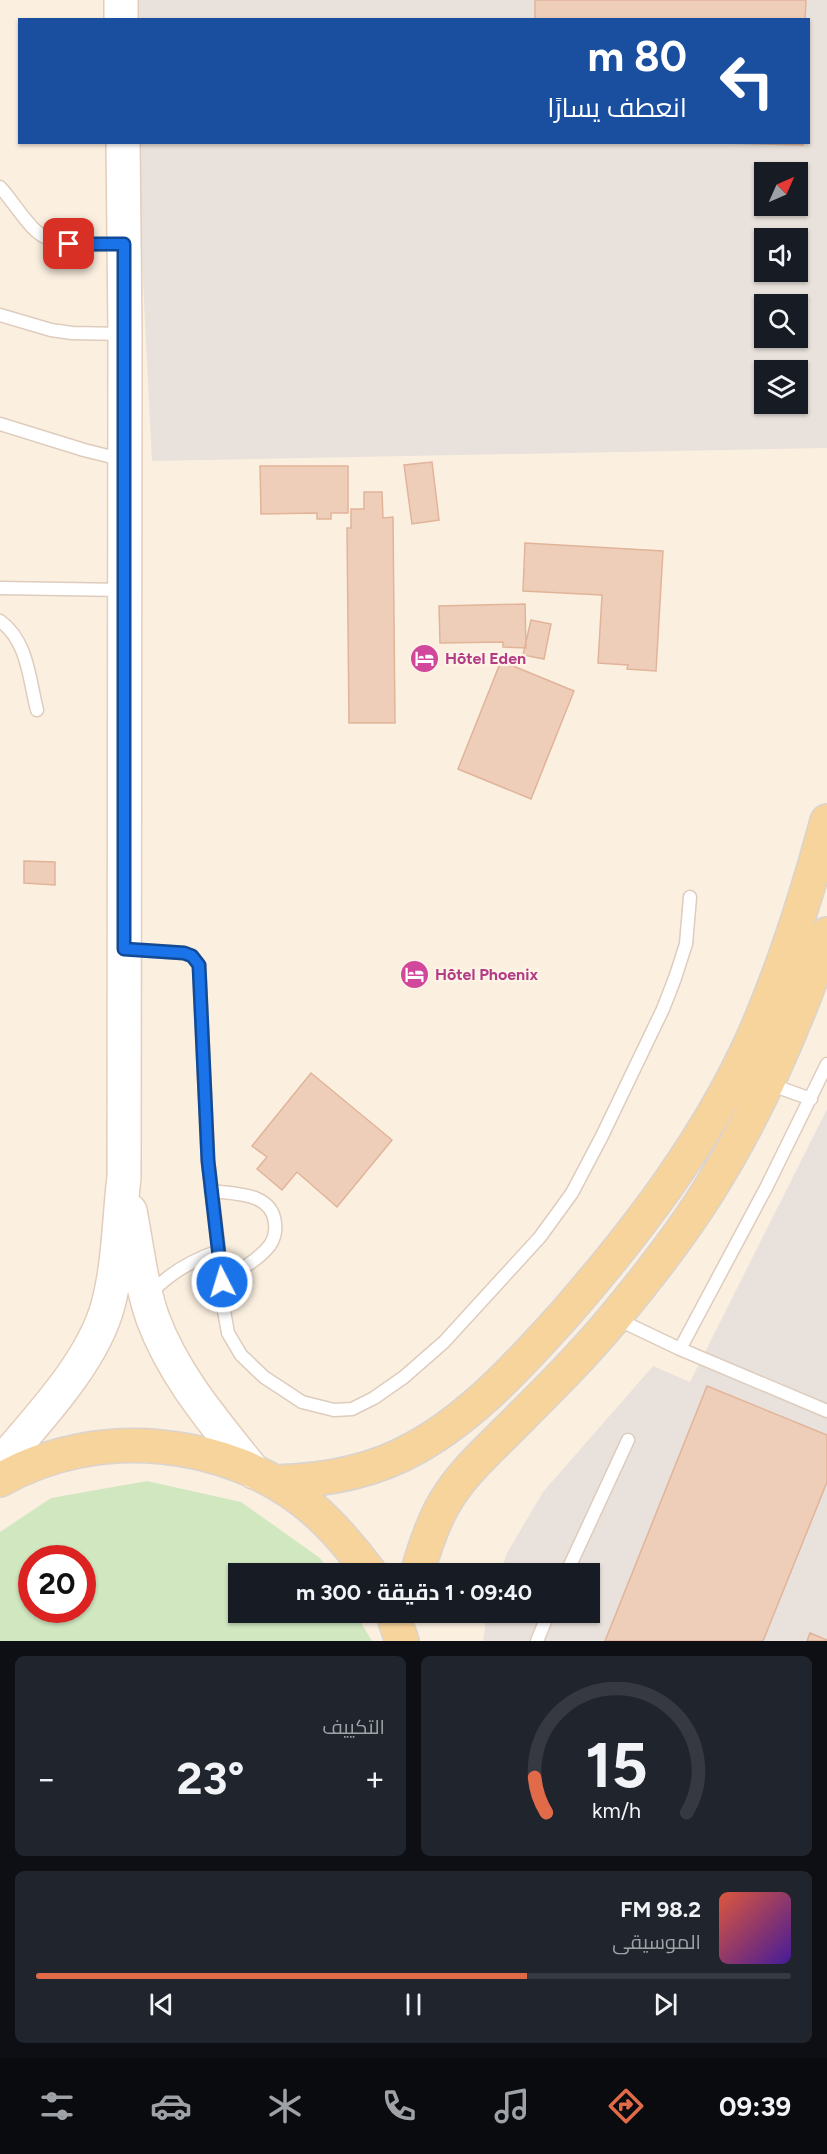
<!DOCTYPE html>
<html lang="ar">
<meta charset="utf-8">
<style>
:root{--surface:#171b24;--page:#20242c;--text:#f1f3f6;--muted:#9ea1a6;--line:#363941;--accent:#e16a49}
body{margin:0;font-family:Figtree,Cairo,sans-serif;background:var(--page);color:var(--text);direction:rtl;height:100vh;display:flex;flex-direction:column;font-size:22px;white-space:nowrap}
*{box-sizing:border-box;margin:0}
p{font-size:20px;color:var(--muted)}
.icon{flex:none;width:33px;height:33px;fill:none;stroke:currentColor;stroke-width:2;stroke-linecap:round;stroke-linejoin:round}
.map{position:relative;height:1641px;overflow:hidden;direction:ltr}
.panel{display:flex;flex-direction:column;gap:15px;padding:15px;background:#0d0f14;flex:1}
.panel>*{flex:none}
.guide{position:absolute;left:18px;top:18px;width:792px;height:126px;border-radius:0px;box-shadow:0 2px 4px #0004;direction:rtl;background:#1a4fa0;color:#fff;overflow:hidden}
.needle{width:39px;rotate:45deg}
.tools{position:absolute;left:754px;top:162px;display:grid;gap:12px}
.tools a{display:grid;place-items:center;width:54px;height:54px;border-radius:0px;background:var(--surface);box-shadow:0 2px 4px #0004;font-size:30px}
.speed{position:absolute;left:18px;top:1545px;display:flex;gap:12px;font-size:30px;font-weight:700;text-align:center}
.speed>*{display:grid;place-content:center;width:78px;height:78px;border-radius:50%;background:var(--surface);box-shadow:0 2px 4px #0004;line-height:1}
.speed .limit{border:9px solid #d22;background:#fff;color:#111}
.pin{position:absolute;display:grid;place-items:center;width:51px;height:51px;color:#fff;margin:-26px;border-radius:12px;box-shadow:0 3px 9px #0006}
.me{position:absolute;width:66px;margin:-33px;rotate:355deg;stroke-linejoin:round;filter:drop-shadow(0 0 4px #0008)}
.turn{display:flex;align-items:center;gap:21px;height:126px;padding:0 24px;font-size:27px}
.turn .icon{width:78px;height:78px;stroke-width:2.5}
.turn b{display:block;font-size:42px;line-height:51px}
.big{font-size:45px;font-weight:700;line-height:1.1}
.panel .tile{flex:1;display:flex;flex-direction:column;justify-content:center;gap:9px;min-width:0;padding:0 21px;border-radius:9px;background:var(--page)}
.panel .dial{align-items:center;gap:0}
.dial svg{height:156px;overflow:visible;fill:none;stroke:var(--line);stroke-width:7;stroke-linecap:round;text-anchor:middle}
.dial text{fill:var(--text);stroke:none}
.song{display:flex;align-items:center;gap:18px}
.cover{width:72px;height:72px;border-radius:9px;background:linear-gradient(135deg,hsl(10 70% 55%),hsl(260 70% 35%))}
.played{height:6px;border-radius:3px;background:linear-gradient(90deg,var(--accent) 65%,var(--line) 65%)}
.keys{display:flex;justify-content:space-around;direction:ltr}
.heat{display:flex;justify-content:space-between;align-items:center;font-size:33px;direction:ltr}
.panel .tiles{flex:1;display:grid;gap:15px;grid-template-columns:1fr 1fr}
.tile:last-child{grid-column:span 2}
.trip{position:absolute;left:228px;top:1563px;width:372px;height:60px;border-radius:0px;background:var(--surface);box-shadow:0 2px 4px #0004;font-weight:700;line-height:60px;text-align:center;direction:rtl}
.dock{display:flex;height:96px;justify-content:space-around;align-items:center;background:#090b0e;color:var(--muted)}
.dock .icon{width:42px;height:42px}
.dock .current{color:var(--accent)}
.dock b{font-size:27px;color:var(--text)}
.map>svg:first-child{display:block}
</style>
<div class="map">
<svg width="827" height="1641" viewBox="0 0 827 1641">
<rect width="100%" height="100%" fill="#fbf0e0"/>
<path fill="#e9e2dc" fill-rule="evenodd" d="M 133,0 L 827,0 L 827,448 L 152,461 L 136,143 L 808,142 L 808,20 L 132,20 ZM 765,172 L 798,172 L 798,206 L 765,206 ZM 765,238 L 798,238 L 798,272 L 765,272 ZM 765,304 L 798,304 L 798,338 L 765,338 ZM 765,370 L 798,370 L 798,404 L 765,404 Z
M 827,1109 L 827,1641 L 483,1641 L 487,1613 L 590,1612 L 590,1574 L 500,1573 L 507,1553 L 543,1492 L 653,1366 L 690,1382 Z"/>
<path fill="#d0e7c0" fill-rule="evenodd" d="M 147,1481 L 241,1502 L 320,1558 L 330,1573 L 238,1574 L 238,1612 L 355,1613 L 372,1641 L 0,1641 L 0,1532 L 51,1498 ZM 32,1558 L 82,1558 L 82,1610 L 32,1610 Z"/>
<path fill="#efceb9" stroke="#e1b49a" stroke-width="1.5" d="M 535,0 L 806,0 L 805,20 L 535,20 Z
M 677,142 L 803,142 L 803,145 Z
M 432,462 L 439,520 L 412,524 L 404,465 Z
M 260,466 L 348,466 L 348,513 L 331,513 L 331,519 L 317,519 L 317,513 L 261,514 Z
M 364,492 L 382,492 L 383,518 L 393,517 L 395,723 L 349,723 L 347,528 L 351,528 L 351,509 L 364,509 Z
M 525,543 L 663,551 L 656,671 L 627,669 L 628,665 L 598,663 L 602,595 L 523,591 Z
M 525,604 L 526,648 L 503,647 L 503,642 L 440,643 L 439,606 Z
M 531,620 L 551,624 L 544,659 L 523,655 Z
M 501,661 L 574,691 L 531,799 L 458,769 Z
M 24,861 L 55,862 L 55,885 L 24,883 Z
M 311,1073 L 392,1140 L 337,1207 L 297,1172 L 282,1190 L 257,1169 L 267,1157 L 252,1146 Z
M 707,1386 L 827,1435 L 827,1482 L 763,1641 L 605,1641 Z
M 810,1633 L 827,1640 L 827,1641 L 807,1641 Z"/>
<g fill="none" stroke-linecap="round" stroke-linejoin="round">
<defs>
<path id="service" d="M 0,187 C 13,201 22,218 36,231 C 57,250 97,244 124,244
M 0,315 L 51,330 L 72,333 L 122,334
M 0,424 L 84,450 L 124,460
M 0,588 L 123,590
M 0,621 C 28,641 29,679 37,710
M 125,949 L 184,953 L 192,956 L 199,965 L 208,1161 L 219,1251 L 224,1311 L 228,1333 L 241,1355 L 264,1377 L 302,1402 L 334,1410 L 352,1409 L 374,1398 L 404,1377 L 444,1342 L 540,1237 L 572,1193 L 602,1136 L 663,1009 L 675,978 L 686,944 L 690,897
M 769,1084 L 811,1099
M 211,1191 C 234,1194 272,1192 275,1223 C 276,1231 274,1239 270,1245 C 259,1260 237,1271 222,1282
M 150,1294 C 169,1273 192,1260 219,1251
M 617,1319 L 680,1349 L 827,1411
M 680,1349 L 767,1186 L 827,1064
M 419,1570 L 441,1574
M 566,1574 L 628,1440
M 537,1641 L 549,1612"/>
<path id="secondary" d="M 121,0 L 121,20
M 130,1211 C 137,1247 141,1285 153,1319 C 175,1378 216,1424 254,1472
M 0,1464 C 37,1420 93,1362 108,1305 C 119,1264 119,1219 124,1177 L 125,334 L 123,142"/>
<path id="primary" d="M 0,1480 C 96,1425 229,1437 313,1509 C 335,1528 353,1550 371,1574
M 274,1482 C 323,1481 371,1473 415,1448 C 473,1416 521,1363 565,1314 C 638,1230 707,1140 753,1038 C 784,968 807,895 827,821
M 417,1574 C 424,1549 432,1524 445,1502 C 460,1476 484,1454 505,1433 C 542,1396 580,1359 614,1318 C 648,1277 681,1235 709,1190 C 759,1110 797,1023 827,934
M 392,1612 L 402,1641"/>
</defs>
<use href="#service" stroke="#deccbd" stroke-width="15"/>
<use href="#secondary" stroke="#e3cdbb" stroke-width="36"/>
<use href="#primary" stroke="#dad3d0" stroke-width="36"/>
<use href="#service" stroke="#fff" stroke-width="12"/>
<use href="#secondary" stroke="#fff" stroke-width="33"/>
<use href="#primary" stroke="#f7d49b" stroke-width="33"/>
</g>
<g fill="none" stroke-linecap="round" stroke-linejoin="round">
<defs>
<path id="route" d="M 69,244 L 124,244 L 124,949 L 184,953 L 192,956 L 199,965 L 208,1161 L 222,1282"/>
</defs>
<use href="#route" stroke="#114b97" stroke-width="15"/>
<use href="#route" stroke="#1a73e8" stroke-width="10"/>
</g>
<defs>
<symbol id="hotel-disc" viewBox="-11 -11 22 22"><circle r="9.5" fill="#d1479c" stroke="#fef4e6"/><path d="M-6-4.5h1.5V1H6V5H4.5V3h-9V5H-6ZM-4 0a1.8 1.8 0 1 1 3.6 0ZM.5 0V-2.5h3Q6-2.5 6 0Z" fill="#fff"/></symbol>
</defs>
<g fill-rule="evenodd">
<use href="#hotel-disc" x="408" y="642" width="33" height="33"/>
<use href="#hotel-disc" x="398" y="958" width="33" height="33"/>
</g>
<g text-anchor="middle" stroke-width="4.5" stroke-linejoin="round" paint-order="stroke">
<g font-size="16" font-weight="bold" fill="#b23c85" stroke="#fef4e6" text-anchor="start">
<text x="445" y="664">Hôtel Eden</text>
<text x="435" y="980">Hôtel Phoenix</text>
</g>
</g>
</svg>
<div class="tools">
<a><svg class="needle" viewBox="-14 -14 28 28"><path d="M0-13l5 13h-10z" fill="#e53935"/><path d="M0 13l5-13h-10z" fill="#9ea1a6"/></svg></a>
<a><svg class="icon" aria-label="sound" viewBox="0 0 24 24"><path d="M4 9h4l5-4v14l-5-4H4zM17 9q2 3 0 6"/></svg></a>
<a><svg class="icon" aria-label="search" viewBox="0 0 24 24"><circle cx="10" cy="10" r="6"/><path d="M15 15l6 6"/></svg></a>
<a><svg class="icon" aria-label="layers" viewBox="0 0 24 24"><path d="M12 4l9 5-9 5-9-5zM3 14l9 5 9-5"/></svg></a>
</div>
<div class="speed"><div class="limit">20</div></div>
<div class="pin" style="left:69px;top:244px;background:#d93025"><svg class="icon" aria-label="arrive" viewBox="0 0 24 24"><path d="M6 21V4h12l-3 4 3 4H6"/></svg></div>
<svg class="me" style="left:222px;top:1282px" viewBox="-20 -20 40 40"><circle r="17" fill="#1a73e8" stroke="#fff" stroke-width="3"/><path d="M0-11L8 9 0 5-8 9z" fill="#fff"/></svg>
<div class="trip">09:40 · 1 دقيقة · 300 m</div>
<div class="guide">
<div class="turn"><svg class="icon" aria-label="left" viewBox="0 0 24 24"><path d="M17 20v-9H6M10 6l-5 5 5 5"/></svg><div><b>80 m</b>انعطف يسارًا</div></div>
</div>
</div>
<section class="panel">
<div class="tiles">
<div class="tile dial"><svg viewBox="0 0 100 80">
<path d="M14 69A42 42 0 1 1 86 69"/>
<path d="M14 69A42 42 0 0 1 8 51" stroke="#e16a49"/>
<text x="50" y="56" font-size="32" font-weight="700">15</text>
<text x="50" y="72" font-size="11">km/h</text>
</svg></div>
<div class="tile"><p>التكييف</p>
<div class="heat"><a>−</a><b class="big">23°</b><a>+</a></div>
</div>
<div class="tile">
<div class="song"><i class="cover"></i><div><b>98.2 FM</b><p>الموسيقى</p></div></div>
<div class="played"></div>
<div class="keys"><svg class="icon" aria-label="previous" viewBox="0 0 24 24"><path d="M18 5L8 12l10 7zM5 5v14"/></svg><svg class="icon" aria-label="pause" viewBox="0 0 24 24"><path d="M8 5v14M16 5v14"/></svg><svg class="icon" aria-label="next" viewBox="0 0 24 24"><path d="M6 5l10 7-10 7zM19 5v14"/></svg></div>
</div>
</div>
</section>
<nav class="dock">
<b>09:39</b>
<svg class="icon current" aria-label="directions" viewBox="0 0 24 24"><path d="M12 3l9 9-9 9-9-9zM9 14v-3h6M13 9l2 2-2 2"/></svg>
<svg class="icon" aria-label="music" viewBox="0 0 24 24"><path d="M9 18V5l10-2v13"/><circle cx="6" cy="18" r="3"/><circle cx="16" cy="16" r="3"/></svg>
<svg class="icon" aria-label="phone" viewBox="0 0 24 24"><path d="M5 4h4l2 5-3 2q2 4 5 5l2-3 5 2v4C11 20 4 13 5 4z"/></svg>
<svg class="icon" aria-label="climate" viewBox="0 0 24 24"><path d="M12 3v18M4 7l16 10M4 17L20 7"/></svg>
<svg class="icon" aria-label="car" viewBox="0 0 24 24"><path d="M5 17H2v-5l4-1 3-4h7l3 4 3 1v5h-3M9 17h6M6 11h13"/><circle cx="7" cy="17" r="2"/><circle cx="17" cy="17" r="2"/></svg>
<svg class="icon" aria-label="filters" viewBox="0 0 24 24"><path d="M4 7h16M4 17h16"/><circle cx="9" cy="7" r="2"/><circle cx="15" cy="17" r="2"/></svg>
</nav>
